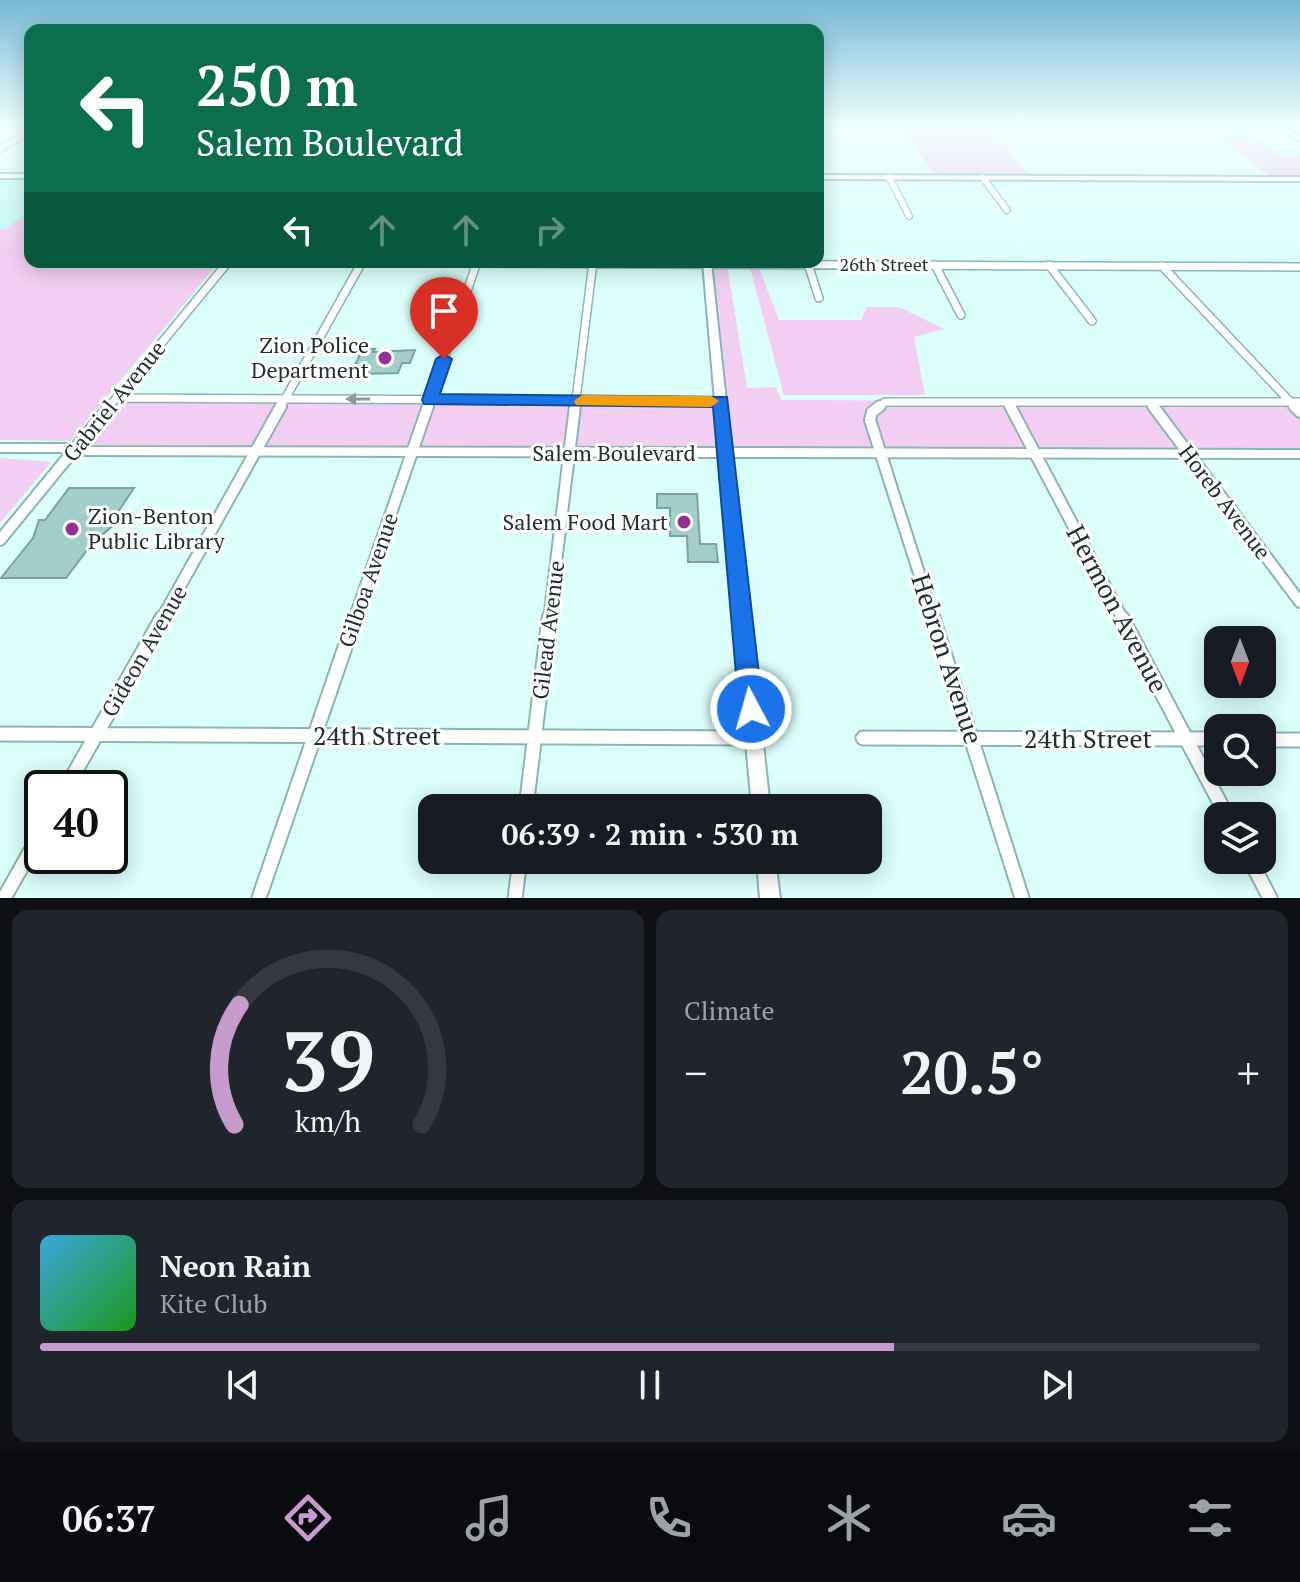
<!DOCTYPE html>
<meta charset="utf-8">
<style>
:root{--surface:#171b24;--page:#20242c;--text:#f1f3f6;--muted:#9ea1a6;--line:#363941;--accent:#c69bcb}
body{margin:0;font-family:"PT Serif",serif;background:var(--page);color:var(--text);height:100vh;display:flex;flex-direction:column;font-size:30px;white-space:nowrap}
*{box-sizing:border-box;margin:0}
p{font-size:26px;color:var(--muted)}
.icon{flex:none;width:44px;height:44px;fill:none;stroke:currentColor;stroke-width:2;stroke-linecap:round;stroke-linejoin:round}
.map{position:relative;height:898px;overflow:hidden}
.drawer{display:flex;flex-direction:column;gap:12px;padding:12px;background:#0d0f14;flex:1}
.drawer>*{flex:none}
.banner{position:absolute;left:24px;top:24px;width:800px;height:244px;border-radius:16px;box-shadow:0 4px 20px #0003;background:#0b6e4f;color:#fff;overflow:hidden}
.needle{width:52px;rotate:180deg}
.fabs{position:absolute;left:1204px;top:626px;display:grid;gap:16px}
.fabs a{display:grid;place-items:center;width:72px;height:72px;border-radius:16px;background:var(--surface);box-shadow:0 4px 20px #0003;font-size:40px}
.speed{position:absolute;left:24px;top:770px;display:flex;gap:16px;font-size:40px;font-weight:700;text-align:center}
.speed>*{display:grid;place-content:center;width:104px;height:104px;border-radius:50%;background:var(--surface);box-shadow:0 4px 20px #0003;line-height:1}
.speed .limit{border:4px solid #111;border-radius:12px;background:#fff;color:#111}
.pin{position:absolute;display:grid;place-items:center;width:68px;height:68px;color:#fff;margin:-82px -34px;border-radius:50% 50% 50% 0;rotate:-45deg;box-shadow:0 0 8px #0007}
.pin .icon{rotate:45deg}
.me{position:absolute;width:88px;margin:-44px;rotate:354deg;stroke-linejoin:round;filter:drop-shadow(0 0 6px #0008)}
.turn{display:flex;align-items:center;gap:28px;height:168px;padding:0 40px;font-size:36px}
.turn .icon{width:104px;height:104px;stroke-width:2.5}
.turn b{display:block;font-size:56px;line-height:68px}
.lanes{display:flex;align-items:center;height:76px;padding:0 40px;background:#0003;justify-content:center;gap:40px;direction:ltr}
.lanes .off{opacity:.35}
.big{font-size:60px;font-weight:700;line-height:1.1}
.drawer .widget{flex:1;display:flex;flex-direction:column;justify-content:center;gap:12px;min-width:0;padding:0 28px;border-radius:16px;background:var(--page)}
.drawer .dial{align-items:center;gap:0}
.dial svg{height:208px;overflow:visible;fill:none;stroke:var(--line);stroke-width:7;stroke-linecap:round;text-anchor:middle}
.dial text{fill:var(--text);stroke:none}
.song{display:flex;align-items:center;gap:24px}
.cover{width:96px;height:96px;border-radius:12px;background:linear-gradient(135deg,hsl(200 70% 55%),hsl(120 70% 35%))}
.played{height:8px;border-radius:4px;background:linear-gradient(90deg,var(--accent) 70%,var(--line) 70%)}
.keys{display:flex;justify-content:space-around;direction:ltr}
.heat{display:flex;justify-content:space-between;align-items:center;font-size:44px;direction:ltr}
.drawer .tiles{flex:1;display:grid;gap:12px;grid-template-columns:1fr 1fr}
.widget:last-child{grid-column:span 2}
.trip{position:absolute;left:418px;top:794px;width:464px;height:80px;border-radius:16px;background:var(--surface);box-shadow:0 4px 20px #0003;font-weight:700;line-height:80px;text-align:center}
.tab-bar{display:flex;height:128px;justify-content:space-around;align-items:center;background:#090b0e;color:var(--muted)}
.tab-bar .icon{width:56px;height:56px}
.tab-bar .active{color:var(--accent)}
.tab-bar b{font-size:36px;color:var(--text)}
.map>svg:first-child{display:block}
</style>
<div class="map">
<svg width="1300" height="898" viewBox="0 0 1300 898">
<rect width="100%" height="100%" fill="#dcfffc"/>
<path fill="#c3faf6" d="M 0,178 L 30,179 L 30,211 L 6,229 L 0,229 Z"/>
<path fill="#f2cff2" d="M 899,124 L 986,124 L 1030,175 L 934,174 Z
M 1215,136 L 1251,136 L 1283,156 L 1300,156 L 1300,175 L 1271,176 Z
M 30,211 L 30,262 L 219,262 L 70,441 L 0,440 L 0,229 L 6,229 Z
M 707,264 L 727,264 L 747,388 L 776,387 L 781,400 L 1300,402 L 1300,454 L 73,451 L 116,398 L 720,401 Z
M 750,268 L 759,268 L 779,320 L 861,320 L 867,307 L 899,307 L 944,329 L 914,337 L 925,395 L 784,395 Z
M 0,458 L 51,462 L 0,523 Z"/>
<path fill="#a3cecb" stroke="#79a2a0" stroke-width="2" d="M 362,349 L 375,349 L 373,352 L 415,350 L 410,363 L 402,363 L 398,373 L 362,374 L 364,370 L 353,370 Z
M 69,488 L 134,488 L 112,521 L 118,521 L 91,545 L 66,578 L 1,578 L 33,538 L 39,520 L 45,520 Z
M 657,494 L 697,494 L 700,544 L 716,544 L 718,562 L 688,562 L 687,536 L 670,536 L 670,508 L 657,508 Z"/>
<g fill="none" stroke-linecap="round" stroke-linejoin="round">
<defs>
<path id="street-far3" d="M 0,149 L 30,131
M 889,177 L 909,216
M 983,178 L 1007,210"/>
<path id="street-far2" d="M 808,264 L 819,298
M 935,265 L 961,315
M 1049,265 L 1092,321
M 1162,266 L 1296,408
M 116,398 L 721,401
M 1008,402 L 1011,408
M 1151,403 L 1155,408
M 108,408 L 228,262 L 1300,267
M 280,408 L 362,262
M 427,408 L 477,262
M 575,408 L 593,262
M 877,408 L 885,402 L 1300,402"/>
<path id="street-far1" d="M 880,406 L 872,412 L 870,420 L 934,620
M 1010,406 L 1123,620
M 1153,406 L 1300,602
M 1294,406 L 1300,412
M 0,540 L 110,406
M 161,620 L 281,406
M 354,620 L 428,406
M 549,620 L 575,406"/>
<path id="street" d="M 933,618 L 1022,898
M 1122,618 L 1227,816
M 0,734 L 754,738
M 863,738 L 1218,739
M 1262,740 L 1300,740
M 66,788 L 162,618
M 526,808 L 549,618
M 1250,860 L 1270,898
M 4,898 L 42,831
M 259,898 L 355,618
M 515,898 L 520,860"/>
<path id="secondary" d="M 1273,124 L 1280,124 L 1300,136 L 1300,141 Z
M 0,174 L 30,174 L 30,178 L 0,178 Z
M 818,175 L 1300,177 L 1300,181 L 818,179 Z
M 703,262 L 711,262 L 731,448 L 1300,450 L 1300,458 L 732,457 L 770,808 L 752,808 L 720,457 L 73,455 L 68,452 L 0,452 L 0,444 L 76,444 L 81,447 L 719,448 Z
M 757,860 L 775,860 L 780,898 L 760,898 Z"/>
</defs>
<use href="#street-far3" stroke="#8bb5b2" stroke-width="8"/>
<use href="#street-far2" stroke="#8bb5b2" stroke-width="10"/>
<use href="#street-far1" stroke="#8bb5b2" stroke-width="14"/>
<use href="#street" stroke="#8bb5b2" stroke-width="17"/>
<use href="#secondary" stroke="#8bb5b2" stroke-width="4"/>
<use href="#street-far3" stroke="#fff" stroke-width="6"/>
<use href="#street-far2" stroke="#fff" stroke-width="7"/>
<use href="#street-far1" stroke="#fff" stroke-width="10"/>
<use href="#street" stroke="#fff" stroke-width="13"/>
<use href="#secondary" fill="#fff" fill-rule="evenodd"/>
</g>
<defs><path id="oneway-solid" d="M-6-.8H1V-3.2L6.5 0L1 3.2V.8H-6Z" transform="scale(2)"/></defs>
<use fill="#909898" href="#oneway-solid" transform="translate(358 399) rotate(-180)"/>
<linearGradient id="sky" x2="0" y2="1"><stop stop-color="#77b8d5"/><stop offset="0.5" stop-color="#effffe"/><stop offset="1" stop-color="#effffe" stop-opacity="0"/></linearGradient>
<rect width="1300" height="250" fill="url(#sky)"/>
<path fill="#1a73e8" stroke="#114b97" stroke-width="2" d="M 444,354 L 452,359 L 440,394 L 727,397 L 763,709 L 760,718 L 751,721 L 742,718 L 739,709 L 713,407 L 424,404 L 422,400 L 436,359 Z"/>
<path fill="#f59e0b" d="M 582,395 L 711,396 L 719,401 L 711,407 L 576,405 L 574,401 Z"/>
<g fill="#923097" stroke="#fff" stroke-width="3">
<circle cx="385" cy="358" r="8"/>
<circle cx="684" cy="522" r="8"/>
<circle cx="72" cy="529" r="8"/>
</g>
<g text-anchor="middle" stroke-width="6" stroke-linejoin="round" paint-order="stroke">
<g font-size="18" fill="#203130" stroke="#fff">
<text x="884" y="271">26th Street</text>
</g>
<g font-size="22" fill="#203130" stroke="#fff" text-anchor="end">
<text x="369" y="353">Zion Police<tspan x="369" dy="25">Department</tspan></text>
<text x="88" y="524" text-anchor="start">Zion-Benton<tspan x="88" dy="25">Public Library</tspan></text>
<text x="668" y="530">Salem Food Mart</text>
</g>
<g font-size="22" fill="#203130" stroke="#fff">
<text transform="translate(114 401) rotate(-51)" y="8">Gabriel Avenue</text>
<text x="614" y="461">Salem Boulevard</text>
<text transform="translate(1225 502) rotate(53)" y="8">Horeb Avenue</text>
<text transform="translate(368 580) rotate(-71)" y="8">Gilboa Avenue</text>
<text transform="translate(548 630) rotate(-83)" y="8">Gilead Avenue</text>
<text transform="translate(144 651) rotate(-60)" y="8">Gideon Avenue</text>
</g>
<g font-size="26" fill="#203130" stroke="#fff">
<text transform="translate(1117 609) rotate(62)" y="9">Hermon Avenue</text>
<text transform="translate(947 659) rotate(72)" y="9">Hebron Avenue</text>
<text x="377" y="745">24th Street</text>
<text x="1088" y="748">24th Street</text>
</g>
</g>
</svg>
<div class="fabs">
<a><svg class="needle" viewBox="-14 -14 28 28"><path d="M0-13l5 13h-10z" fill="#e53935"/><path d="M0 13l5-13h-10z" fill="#9ea1a6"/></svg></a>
<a><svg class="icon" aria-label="search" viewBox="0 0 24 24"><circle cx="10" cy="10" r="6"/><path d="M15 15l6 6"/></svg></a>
<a><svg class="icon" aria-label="layers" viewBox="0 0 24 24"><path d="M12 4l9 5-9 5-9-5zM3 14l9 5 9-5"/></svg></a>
</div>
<div class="speed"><div class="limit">40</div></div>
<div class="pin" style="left:444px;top:359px;background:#d93025"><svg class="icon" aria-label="arrive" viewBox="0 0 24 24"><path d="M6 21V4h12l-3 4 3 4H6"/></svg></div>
<svg class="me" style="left:751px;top:709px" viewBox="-20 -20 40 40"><circle r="17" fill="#1a73e8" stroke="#fff" stroke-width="3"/><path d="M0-11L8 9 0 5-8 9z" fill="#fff"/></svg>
<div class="trip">06:39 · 2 min · 530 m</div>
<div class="banner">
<div class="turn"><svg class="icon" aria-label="left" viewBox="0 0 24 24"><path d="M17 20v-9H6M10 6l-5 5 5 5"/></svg><div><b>250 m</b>Salem Boulevard</div></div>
<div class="lanes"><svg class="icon" aria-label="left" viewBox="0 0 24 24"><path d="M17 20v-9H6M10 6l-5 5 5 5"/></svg><svg class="icon off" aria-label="ahead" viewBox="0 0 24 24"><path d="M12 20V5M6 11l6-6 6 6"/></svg><svg class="icon off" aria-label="ahead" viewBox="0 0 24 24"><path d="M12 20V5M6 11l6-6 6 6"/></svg><svg class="icon off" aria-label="right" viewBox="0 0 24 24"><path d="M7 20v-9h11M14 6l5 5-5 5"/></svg></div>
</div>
</div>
<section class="drawer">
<div class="tiles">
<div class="widget dial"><svg viewBox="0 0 100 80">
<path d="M14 69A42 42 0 1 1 86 69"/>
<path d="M14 69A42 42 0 0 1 16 23" stroke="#c69bcb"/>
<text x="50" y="56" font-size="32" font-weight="700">39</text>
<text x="50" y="72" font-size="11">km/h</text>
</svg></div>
<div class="widget"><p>Climate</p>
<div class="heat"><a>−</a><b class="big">20.5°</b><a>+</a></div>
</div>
<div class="widget">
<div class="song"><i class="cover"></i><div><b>Neon Rain</b><p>Kite Club</p></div></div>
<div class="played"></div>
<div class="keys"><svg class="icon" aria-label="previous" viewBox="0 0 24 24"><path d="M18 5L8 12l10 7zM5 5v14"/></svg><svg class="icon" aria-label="pause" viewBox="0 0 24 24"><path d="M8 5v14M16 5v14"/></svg><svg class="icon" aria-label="next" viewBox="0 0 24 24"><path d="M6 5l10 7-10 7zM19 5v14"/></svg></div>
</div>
</div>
</section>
<nav class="tab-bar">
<b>06:37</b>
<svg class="icon active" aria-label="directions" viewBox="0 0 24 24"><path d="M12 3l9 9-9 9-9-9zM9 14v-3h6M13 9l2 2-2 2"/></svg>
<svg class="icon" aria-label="music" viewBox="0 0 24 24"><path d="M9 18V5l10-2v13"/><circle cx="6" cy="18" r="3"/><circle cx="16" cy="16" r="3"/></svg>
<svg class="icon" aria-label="phone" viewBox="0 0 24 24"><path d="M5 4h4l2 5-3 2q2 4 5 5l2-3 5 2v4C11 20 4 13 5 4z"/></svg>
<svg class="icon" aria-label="climate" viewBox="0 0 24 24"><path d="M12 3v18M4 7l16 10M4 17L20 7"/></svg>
<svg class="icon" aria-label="car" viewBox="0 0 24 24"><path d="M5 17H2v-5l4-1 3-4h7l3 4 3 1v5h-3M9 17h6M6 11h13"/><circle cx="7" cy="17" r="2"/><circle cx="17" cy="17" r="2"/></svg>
<svg class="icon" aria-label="filters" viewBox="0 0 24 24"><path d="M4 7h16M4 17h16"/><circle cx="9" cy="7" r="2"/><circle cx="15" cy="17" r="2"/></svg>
</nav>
